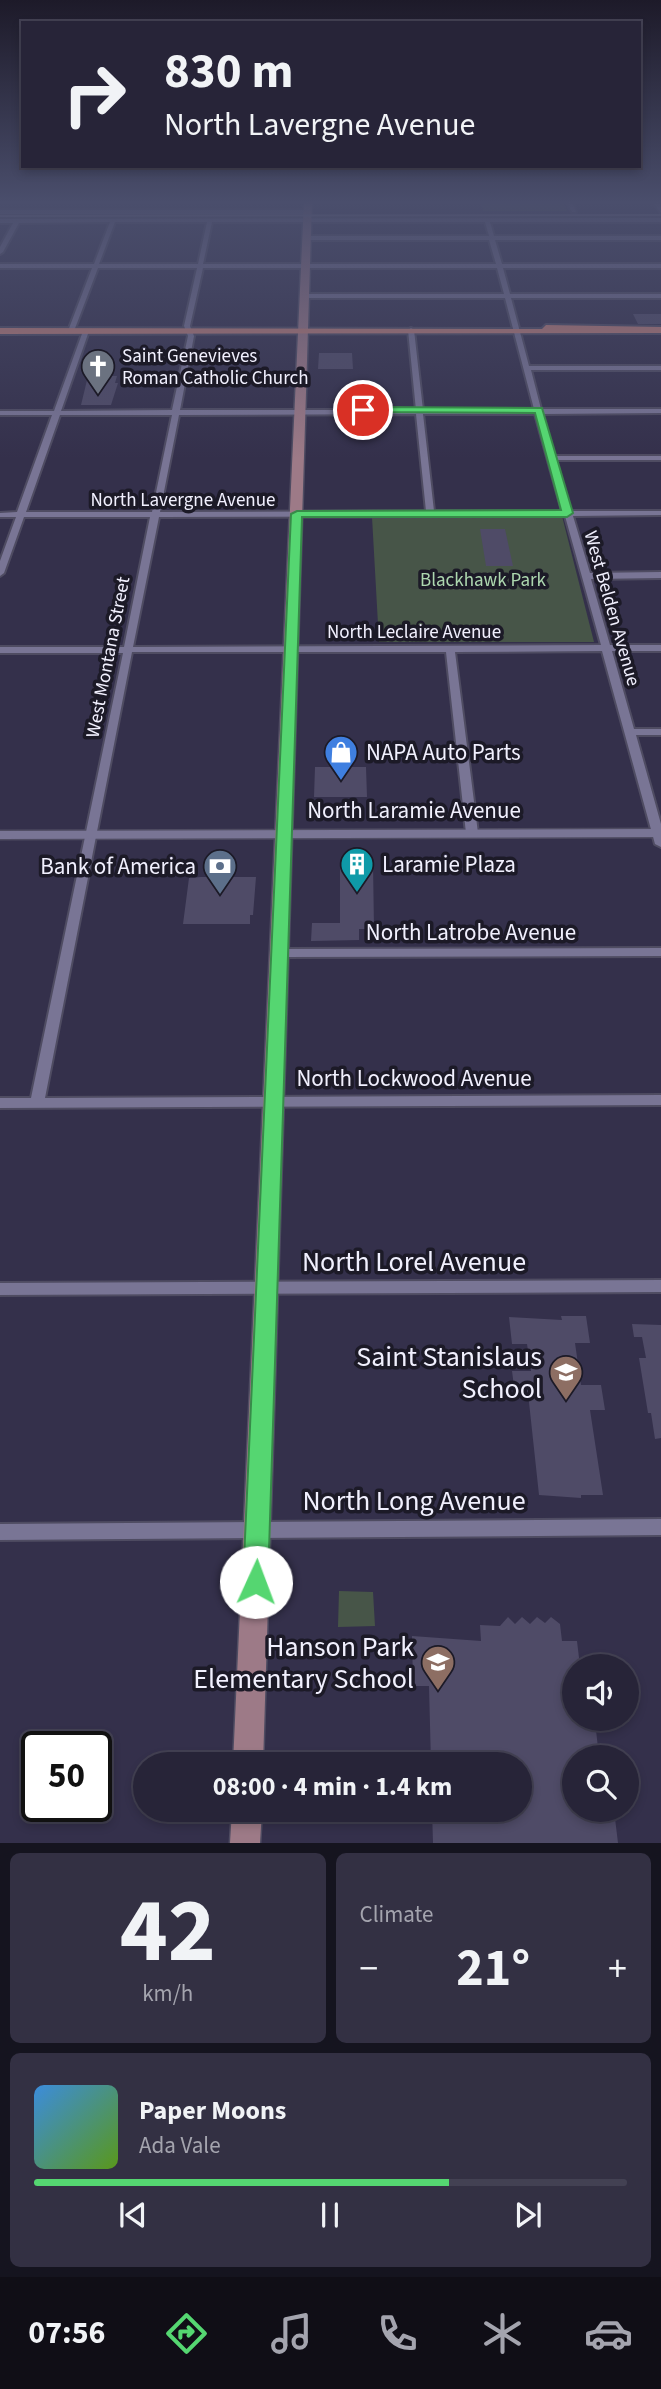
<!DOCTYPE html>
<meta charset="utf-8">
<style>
:root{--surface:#272438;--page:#333043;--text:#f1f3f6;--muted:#a4a4ae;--line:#434153;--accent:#55d671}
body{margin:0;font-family:"Source Sans 3",sans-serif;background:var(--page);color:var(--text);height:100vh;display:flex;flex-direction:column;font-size:26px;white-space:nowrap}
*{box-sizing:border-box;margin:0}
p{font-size:23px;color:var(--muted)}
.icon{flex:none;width:38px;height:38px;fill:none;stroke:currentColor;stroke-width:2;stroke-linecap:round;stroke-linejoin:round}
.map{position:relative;height:1843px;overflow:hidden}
.drawer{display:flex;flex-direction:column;gap:10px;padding:10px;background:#15141f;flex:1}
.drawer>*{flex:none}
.banner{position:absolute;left:21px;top:21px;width:620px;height:147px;border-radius:0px;box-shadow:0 4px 10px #0003,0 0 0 2px var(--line);background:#272438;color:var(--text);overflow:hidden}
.tools{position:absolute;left:562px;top:1654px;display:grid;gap:14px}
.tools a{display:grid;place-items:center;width:77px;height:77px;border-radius:50%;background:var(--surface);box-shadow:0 4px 10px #0003,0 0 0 2px var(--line);font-size:35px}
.speed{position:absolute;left:21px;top:1731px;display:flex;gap:14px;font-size:35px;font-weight:700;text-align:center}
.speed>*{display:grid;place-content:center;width:91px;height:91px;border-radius:50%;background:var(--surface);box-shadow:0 4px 10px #0003,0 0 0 2px var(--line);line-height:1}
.speed .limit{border:4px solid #111;border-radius:10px;background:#fff;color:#111}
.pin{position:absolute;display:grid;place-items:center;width:60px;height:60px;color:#fff;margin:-30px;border:4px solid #fff;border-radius:50%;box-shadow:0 2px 7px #0007}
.me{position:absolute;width:77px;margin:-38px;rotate:2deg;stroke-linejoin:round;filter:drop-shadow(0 0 5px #0008)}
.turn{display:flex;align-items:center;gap:24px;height:147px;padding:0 28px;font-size:32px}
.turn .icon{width:91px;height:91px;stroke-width:2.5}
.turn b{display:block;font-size:49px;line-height:60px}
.big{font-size:52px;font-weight:700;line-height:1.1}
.drawer .tile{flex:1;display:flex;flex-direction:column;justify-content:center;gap:10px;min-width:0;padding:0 24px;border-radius:10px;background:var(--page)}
.drawer .dial{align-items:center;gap:0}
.dial b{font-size:91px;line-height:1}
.song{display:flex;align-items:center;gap:21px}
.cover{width:84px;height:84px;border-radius:10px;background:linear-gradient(135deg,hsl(210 70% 55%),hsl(90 70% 35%))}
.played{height:7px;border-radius:4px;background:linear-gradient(90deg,var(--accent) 70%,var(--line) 70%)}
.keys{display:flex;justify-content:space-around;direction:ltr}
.heat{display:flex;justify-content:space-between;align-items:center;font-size:38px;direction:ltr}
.drawer .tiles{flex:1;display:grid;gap:10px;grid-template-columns:1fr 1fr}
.tile:last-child{grid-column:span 2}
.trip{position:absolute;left:133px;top:1752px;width:399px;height:70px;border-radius:35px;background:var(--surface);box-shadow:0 4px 10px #0003,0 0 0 2px var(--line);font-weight:700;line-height:70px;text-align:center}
.tabs{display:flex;height:112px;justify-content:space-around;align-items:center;background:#100e16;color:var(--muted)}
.tabs .icon{width:49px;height:49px}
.tabs .selected{color:var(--accent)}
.tabs b{font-size:32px;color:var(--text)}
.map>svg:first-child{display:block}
</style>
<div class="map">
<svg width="661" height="1843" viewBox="0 0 661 1843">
<rect width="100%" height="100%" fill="#34304b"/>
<path fill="#475548" d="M 481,201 L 563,201 L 567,211 L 483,211 Z
M 562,516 L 594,642 L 379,642 L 372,517 Z
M 339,1591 L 373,1592 L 375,1626 L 338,1627 Z"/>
<path fill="#4f4b67" d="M 633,314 L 661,314 L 661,324 L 638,324 Z
M 319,353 L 352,353 L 353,369 L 318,369 Z
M 88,376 L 117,376 L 115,383 L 118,383 L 111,405 L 81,405 Z
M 480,529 L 505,529 L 513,566 L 486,566 Z
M 315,767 L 366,767 L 367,797 L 314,797 Z
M 373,863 L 374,929 L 359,929 L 359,940 L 311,941 L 312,923 L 340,923 L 340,864 Z
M 201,877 L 256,877 L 253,915 L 250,915 L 250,924 L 183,924 L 189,878 Z
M 561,1316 L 586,1316 L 590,1343 L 575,1343 L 581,1385 L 601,1385 L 605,1410 L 590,1410 L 603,1495 L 581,1495 L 581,1498 L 539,1495 L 528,1393 L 515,1394 L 512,1371 L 531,1371 L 527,1344 L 512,1344 L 509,1317 L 562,1320 Z
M 632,1324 L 661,1325 L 661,1438 L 655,1439 L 651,1413 L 648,1413 L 639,1358 L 646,1358 L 642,1337 L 634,1337 Z
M 508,1617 L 515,1624 L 522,1617 L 530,1624 L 537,1617 L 545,1623 L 551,1617 L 560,1624 L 562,1641 L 577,1641 L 580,1666 L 574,1666 L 574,1718 L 585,1718 L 586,1730 L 596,1730 L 599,1757 L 574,1757 L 574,1810 L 614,1810 L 618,1843 L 433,1843 L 432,1810 L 520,1810 L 520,1764 L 431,1764 L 429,1686 L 413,1686 L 412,1636 L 481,1641 L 480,1625 L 500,1626 Z"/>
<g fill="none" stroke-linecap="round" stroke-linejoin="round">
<defs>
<path id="minor" d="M 566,201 L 572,201 L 576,212 L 572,212 Z
M 652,201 L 658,201 L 661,207 L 661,213 Z
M 0,210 L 308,210 L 311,212 L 308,214 L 0,214 Z
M 661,218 L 661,222 L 490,222 L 494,236 L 661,236 L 661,240 L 495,240 L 502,264 L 661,264 L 661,268 L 503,268 L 510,294 L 661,294 L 661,298 L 511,298 L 529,366 L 661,366 L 661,370 L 531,370 L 541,409 L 661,409 L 661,413 L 542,414 L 554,456 L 661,456 L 661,460 L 555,460 L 570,511 L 661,511 L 661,515 L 573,516 L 590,573 L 661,572 L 661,578 L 591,579 L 610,645 L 661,645 L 661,651 L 612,651 L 634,729 L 661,729 L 661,735 L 636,735 L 661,824 L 661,847 L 655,844 L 602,651 L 455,652 L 478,833 L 472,836 L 466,833 L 446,652 L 132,652 L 45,1098 L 661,1095 L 661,1105 L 0,1108 L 0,1098 L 31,1098 L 123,653 L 0,653 L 0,647 L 124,647 L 150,517 L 24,517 L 4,573 L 0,576 L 0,561 L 16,517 L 0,517 L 0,513 L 17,512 L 52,415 L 0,415 L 0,411 L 54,411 L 83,331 L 86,329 L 89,331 L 61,411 L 172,410 L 188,336 L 184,326 L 197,268 L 98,268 L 74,331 L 71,333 L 68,331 L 92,268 L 0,268 L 0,264 L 94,264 L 110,222 L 19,223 L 3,252 L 0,254 L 0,247 L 13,223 L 0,223 L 0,219 ZM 115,222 L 207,222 L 198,264 L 99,264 ZM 212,222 L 485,222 L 489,236 L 307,236 L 304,238 L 307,240 L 489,240 L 496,264 L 203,264 ZM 203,268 L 497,268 L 504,294 L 305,294 L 302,296 L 305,298 L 505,298 L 534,409 L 423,410 L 414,330 L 411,328 L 408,330 L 416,410 L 180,410 L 194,336 L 190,326 ZM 416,414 L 426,511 L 160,512 L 179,415 ZM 423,414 L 535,414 L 562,511 L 434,511 ZM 60,415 L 172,415 L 152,512 L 26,512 ZM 565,516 L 601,645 L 133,647 L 159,517 Z
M 661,948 L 661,956 L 280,957 L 274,953 L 280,949 Z
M 661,1280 L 661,1292 L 0,1295 L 0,1283 Z
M 661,1519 L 661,1535 L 0,1540 L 0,1524 Z"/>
<path id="tertiary" d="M 661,829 L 661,837 L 0,839 L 0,831 Z"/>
<path id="secondary" d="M 304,201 L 312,201 L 263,1764 L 233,1764 Z
M 232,1810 L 262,1810 L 260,1843 L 230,1843 Z"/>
<path id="primary" d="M 546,325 L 661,327 L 661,333 L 0,334 L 0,328 L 542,329 Z"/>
</defs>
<use href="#minor" stroke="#4f4c62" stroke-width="4"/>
<use href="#tertiary" stroke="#4f4c62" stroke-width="3"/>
<use href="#secondary" stroke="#4f4c62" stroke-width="3"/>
<use href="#primary" stroke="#4f4c62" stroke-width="4"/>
<use href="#minor" fill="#797595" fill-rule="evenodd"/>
<use href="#tertiary" fill="#797595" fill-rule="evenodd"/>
<use href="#secondary" fill="#9d7a87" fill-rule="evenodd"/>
<use href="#primary" fill="#c28078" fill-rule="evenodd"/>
<path stroke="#9491a6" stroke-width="2" d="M 0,216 L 661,215"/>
</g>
<linearGradient id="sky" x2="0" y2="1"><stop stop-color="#1d1a29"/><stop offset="0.44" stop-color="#4a4e6c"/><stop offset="1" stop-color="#4a4e6c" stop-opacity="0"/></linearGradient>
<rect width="661" height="459" fill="url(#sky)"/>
<path fill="#55d671" stroke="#378b49" stroke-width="2" d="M 363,407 L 542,408 L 573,513 L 567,517 L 302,517 L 268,1582 L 264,1590 L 256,1594 L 247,1590 L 243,1582 L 291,514 L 297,511 L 561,510 L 535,413 L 359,412 L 358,410 Z"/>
<defs>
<symbol id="church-pin" viewBox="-11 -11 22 30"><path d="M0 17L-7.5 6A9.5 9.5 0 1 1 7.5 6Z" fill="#6b7280" stroke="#1c1a27"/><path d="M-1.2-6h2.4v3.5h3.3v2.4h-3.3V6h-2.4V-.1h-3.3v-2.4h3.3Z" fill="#fff"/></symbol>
<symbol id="shop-pin" viewBox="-11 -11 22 30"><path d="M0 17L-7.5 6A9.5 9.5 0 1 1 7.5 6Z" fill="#3f7fe0" stroke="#1c1a27"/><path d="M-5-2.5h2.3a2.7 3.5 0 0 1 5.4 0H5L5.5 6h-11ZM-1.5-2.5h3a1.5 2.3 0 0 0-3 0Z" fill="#fff"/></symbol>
<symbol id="building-pin" viewBox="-11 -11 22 30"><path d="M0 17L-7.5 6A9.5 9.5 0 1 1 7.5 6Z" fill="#0f9aa8" stroke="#1c1a27"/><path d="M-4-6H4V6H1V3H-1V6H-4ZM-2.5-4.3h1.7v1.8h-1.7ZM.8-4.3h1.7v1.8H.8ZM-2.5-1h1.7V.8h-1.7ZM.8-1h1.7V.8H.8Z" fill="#fff"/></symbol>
<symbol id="bank-pin" viewBox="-11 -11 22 30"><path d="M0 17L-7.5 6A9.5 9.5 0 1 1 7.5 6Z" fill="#5c6f8a" stroke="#1c1a27"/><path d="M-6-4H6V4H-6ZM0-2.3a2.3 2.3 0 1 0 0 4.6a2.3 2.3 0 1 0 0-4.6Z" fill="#fff"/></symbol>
<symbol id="school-pin" viewBox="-11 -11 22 30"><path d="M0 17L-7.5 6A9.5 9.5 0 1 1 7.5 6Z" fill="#8d6e63" stroke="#1c1a27"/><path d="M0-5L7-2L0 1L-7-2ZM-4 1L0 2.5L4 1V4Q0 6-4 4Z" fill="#fff"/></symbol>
</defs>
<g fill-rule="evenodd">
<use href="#church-pin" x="79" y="347" width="38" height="52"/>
<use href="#shop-pin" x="322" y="733" width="38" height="52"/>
<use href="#building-pin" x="338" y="845" width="38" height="52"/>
<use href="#bank-pin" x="201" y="847" width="38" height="52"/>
<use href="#school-pin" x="547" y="1353" width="38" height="52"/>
<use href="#school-pin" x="419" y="1643" width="38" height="52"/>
</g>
<g text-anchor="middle" stroke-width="7" stroke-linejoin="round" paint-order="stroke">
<g font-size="19" fill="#f1f0fe" stroke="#1c1a27" text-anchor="start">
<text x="122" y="362">Saint Genevieves<tspan x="122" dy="22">Roman Catholic Church</tspan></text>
</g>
<g font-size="19" fill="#f1f0fe" stroke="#1c1a27">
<text x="183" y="506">North Lavergne Avenue</text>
<text transform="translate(613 608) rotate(74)" y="7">West Belden Avenue</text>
<text x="414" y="638">North Leclaire Avenue</text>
<text transform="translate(107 657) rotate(-79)" y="7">West Montana Street</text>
</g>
<g font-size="19" fill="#add7af" stroke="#1c1a27">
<text x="483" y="586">Blackhawk Park</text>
</g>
<g font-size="23" fill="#f1f0fe" stroke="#1c1a27" text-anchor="start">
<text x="366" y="760">NAPA Auto Parts</text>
<text x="382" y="872">Laramie Plaza</text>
<text x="196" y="874" text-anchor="end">Bank of America</text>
</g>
<g font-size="23" fill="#f1f0fe" stroke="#1c1a27">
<text x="414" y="818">North Laramie Avenue</text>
<text x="471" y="940">North Latrobe Avenue</text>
<text x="414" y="1086">North Lockwood Avenue</text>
</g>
<g font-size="28" fill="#f1f0fe" stroke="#1c1a27">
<text x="414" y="1271">North Lorel Avenue</text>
<text x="414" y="1510">North Long Avenue</text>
</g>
<g font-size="28" fill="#f1f0fe" stroke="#1c1a27" text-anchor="end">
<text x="542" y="1366">Saint Stanislaus<tspan x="542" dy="32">School</tspan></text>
<text x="414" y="1656">Hanson Park<tspan x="414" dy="32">Elementary School</tspan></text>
</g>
</g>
</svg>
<div class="tools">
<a><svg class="icon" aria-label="sound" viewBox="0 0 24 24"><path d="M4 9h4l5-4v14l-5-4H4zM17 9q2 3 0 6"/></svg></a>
<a><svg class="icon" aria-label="search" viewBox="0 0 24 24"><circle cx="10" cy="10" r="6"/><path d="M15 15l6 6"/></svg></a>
</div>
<div class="speed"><div class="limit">50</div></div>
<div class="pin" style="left:363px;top:410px;background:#d93025"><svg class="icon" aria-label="arrive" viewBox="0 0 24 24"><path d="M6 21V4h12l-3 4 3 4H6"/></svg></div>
<svg class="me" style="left:256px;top:1582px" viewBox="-20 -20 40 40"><circle r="19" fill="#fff"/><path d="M0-13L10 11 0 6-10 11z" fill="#55d671"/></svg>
<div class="trip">08:00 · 4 min · 1.4 km</div>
<div class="banner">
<div class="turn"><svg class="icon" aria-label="right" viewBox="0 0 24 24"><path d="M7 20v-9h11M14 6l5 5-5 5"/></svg><div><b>830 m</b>North Lavergne Avenue</div></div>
</div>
</div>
<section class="drawer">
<div class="tiles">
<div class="tile dial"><b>42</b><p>km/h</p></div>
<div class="tile"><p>Climate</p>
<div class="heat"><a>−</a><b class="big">21°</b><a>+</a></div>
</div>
<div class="tile">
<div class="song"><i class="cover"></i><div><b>Paper Moons</b><p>Ada Vale</p></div></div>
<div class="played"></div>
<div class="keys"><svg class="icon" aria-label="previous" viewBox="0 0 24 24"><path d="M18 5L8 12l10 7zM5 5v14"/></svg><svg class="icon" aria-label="pause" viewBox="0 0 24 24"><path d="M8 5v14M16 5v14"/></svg><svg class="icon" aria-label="next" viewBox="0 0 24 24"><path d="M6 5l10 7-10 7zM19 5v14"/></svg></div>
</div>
</div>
</section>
<nav class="tabs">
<b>07:56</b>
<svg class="icon selected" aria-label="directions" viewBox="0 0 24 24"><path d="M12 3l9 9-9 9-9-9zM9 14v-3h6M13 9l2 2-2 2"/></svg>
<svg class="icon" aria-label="music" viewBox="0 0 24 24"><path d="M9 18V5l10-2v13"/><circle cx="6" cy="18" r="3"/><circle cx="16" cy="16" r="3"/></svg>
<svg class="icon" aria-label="phone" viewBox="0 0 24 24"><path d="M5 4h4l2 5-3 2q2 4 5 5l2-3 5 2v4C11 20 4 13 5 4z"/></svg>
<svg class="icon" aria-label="climate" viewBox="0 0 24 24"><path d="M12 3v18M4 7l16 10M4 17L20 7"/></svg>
<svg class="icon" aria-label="car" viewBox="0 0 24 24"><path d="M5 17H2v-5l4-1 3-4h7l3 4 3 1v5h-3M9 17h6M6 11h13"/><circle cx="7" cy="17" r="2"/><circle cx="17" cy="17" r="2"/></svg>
</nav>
